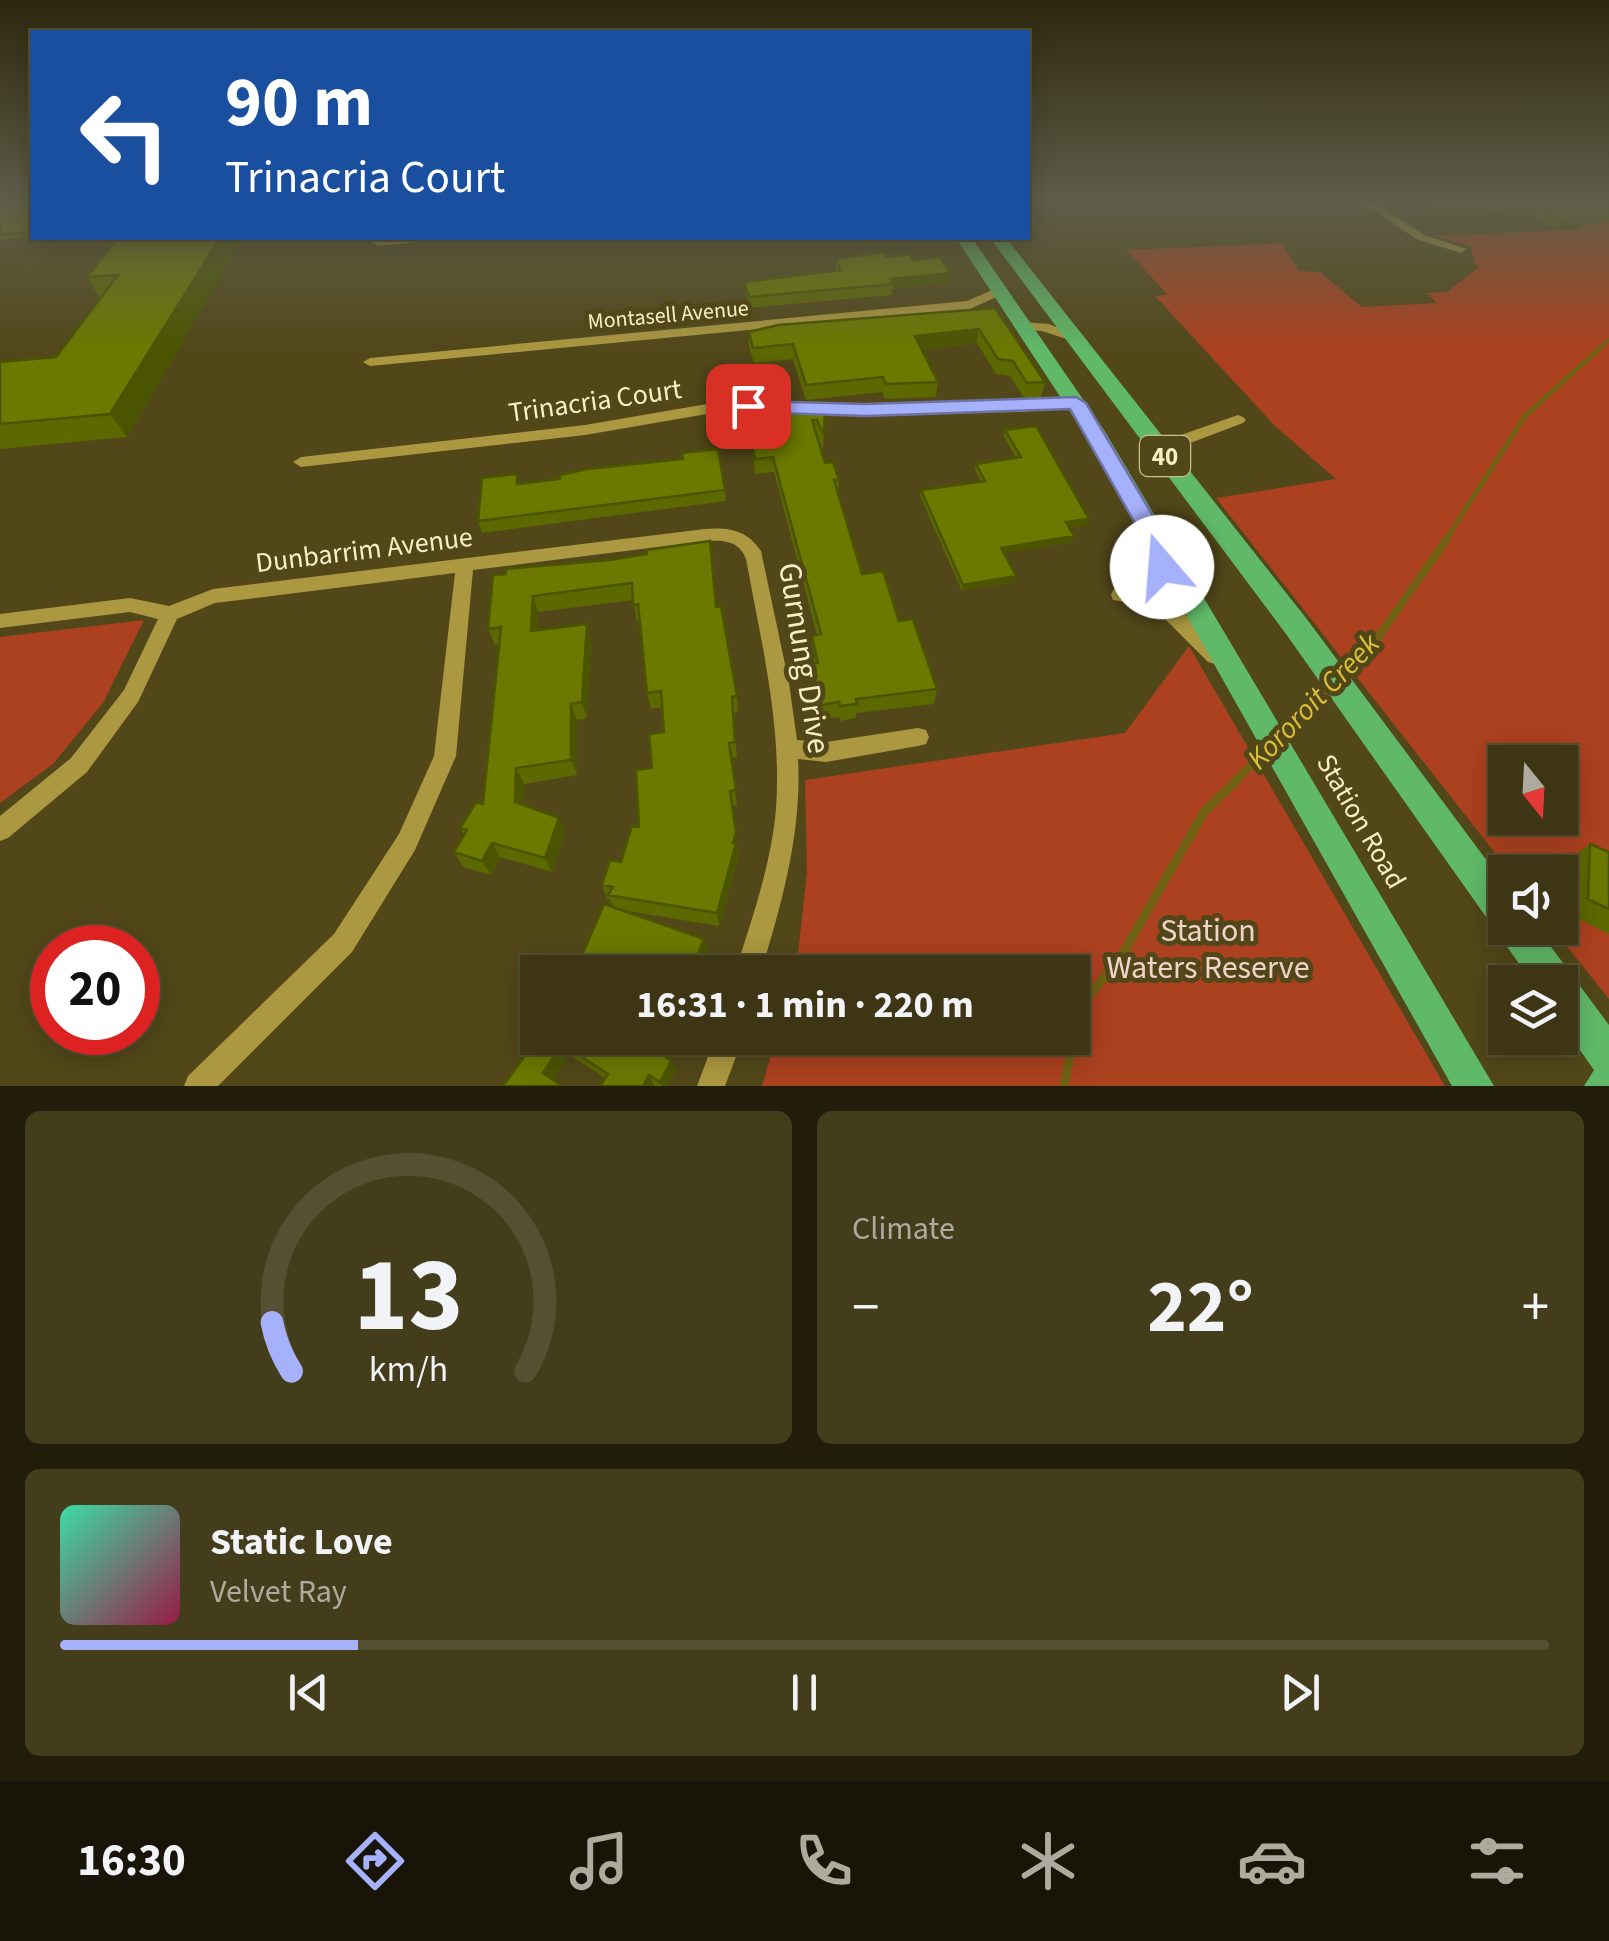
<!DOCTYPE html>
<meta charset="utf-8">
<style>
:root{--surface:#3d3513;--page:#443d1c;--text:#f1f3f6;--muted:#adaba0;--line:#565033;--accent:#a6b1fc}
body{margin:0;font-family:"Source Sans 3",sans-serif;background:var(--page);color:var(--text);height:100vh;display:flex;flex-direction:column;font-size:38px;white-space:nowrap}
*{box-sizing:border-box;margin:0}
p{font-size:32px;color:var(--muted)}
.icon{flex:none;width:55px;height:55px;fill:none;stroke:currentColor;stroke-width:2;stroke-linecap:round;stroke-linejoin:round}
.map{position:relative;height:1086px;overflow:hidden}
.panel{display:flex;flex-direction:column;gap:25px;padding:25px;background:#221d0a;flex:1}
.panel>*{flex:none}
.guide{position:absolute;left:30px;top:30px;width:1000px;height:210px;border-radius:0px;box-shadow:0 5px 25px #0003,0 0 0 2px var(--line);background:#1a4fa0;color:#fff;overflow:hidden}
.needle{width:65px;rotate:162deg}
.fabs{position:absolute;left:1488px;top:745px;display:grid;gap:20px}
.fabs a{display:grid;place-items:center;width:90px;height:90px;border-radius:0px;background:var(--surface);box-shadow:0 5px 25px #0003,0 0 0 2px var(--line);font-size:50px}
.speed{position:absolute;left:30px;top:925px;display:flex;gap:20px;font-size:50px;font-weight:700;text-align:center}
.speed>*{display:grid;place-content:center;width:130px;height:130px;border-radius:50%;background:var(--surface);box-shadow:0 5px 25px #0003,0 0 0 2px var(--line);line-height:1}
.speed .limit{border:15px solid #d22;background:#fff;color:#111}
.pin{position:absolute;display:grid;place-items:center;width:85px;height:85px;color:#fff;margin:-42px;border-radius:20px;box-shadow:0 5px 15px #0006}
.me{position:absolute;width:110px;margin:-55px;rotate:342deg;stroke-linejoin:round;filter:drop-shadow(0 0 8px #0008)}
.turn{display:flex;align-items:center;gap:35px;height:210px;padding:0 30px;font-size:45px}
.turn .icon{width:130px;height:130px;stroke-width:2.5}
.turn b{display:block;font-size:70px;line-height:85px}
.big{font-size:75px;font-weight:700;line-height:1.1}
.panel .card{flex:1;display:flex;flex-direction:column;justify-content:center;gap:15px;min-width:0;padding:0 35px;border-radius:15px;background:var(--page)}
.panel .dial{align-items:center;gap:0}
.dial svg{height:260px;overflow:visible;fill:none;stroke:var(--line);stroke-width:7;stroke-linecap:round;text-anchor:middle}
.dial text{fill:var(--text);stroke:none}
.song{display:flex;align-items:center;gap:30px}
.cover{width:120px;height:120px;border-radius:15px;background:linear-gradient(135deg,hsl(160 70% 55%),hsl(340 70% 35%))}
.played{height:10px;border-radius:5px;background:linear-gradient(90deg,var(--accent) 20%,var(--line) 20%)}
.keys{display:flex;justify-content:space-around;direction:ltr}
.heat{display:flex;justify-content:space-between;align-items:center;font-size:55px;direction:ltr}
.panel .tiles{flex:1;display:grid;gap:25px;grid-template-columns:1fr 1fr}
.card:last-child{grid-column:span 2}
.trip{position:absolute;left:520px;top:955px;width:570px;height:100px;border-radius:0px;background:var(--surface);box-shadow:0 5px 25px #0003,0 0 0 2px var(--line);font-weight:700;line-height:100px;text-align:center}
.dock{display:flex;height:160px;justify-content:space-around;align-items:center;background:#181508;color:var(--muted)}
.dock .icon{width:70px;height:70px}
.dock .current{color:var(--accent)}
.dock b{font-size:45px;color:var(--text)}
.map>svg:first-child{display:block}
</style>
<div class="map">
<svg width="1609" height="1086" viewBox="0 0 1609 1086">
<rect width="100%" height="100%" fill="#514719"/>
<path fill="#ac411f" fill-rule="evenodd" d="M 1533,200 L 1568,200 L 1609,223 L 1609,999 L 1552,928 L 1560,928 L 1560,872 L 1510,872 L 1216,498 L 1336,479 L 1275,426 L 1155,296 L 1168,295 L 1126,250 L 1282,243 L 1299,271 L 1320,272 L 1362,307 L 1437,303 L 1427,293 L 1447,292 L 1479,267 L 1475,264 L 1471,246 L 1435,236 L 1583,229 ZM 1505,762 L 1560,762 L 1560,818 L 1505,818 Z
M 144,620 L 103,703 L 53,764 L 0,803 L 0,637 Z
M 1189,646 L 1445,1086 L 762,1086 L 776,1038 L 1072,1038 L 1072,972 L 796,972 L 807,871 L 805,780 L 1125,733 Z"/>
<g fill="none" stroke-linecap="round" stroke-linejoin="round">
<path stroke="#716112" stroke-width="4" d="M 1597,351 L 1609,340"/>
<path stroke="#716112" stroke-width="5" d="M 1445,541 L 1525,416 L 1599,349"/>
<path stroke="#716112" stroke-width="8" d="M 1343,677 L 1367,653 L 1447,539
M 1278,740 L 1331,690
M 1234,782 L 1269,748"/>
<path stroke="#716112" stroke-width="9" d="M 1064,1086 L 1080,1006 L 1119,960 L 1204,812 L 1237,780"/>
<path fill="#ab9840" fill-rule="evenodd" d="M 1359,200 L 1371,200 L 1424,235 L 1467,249 L 1461,253 L 1416,239 Z
M 364,238 L 433,238 L 427,241 L 378,246 Z
M 999,287 L 1005,291 L 1003,294 L 970,309 L 370,366 L 363,362 L 370,358 L 967,301 Z
M 1023,322 L 1049,324 L 1080,337 L 1073,341 L 1042,331 L 1018,329 L 1018,323 Z
M 1076,398 L 1081,400 L 1081,406 L 1023,412 L 707,414 L 585,435 L 301,467 L 293,462 L 301,457 L 585,425 L 707,404 L 1023,402 Z
M 1238,415 L 1243,417 L 1246,420 L 1243,423 L 1185,445 L 1155,449 L 1147,444 L 1149,440 L 1178,436 Z
M 705,529 C 729,527 747,530 761,551 L 789,683 L 797,740 L 826,742 L 918,728 L 926,730 L 929,737 L 926,744 L 918,746 L 826,762 L 798,759 C 802,833 782,902 761,972 L 735,972 C 752,919 771,865 776,809 C 782,725 761,641 746,559 C 739,540 723,540 705,541 L 473,570 L 456,756 L 415,850 L 352,952 L 218,1086 L 184,1086 L 188,1076 L 334,934 L 399,834 L 434,756 L 455,573 L 215,603 L 177,619 L 138,702 L 87,772 L 8,838 L 0,841 L 0,816 L 71,758 L 124,690 L 158,619 L 130,612 L 0,628 L 0,614 L 130,598 L 169,606 L 213,589 Z
M 1164,549 L 1173,555 C 1166,577 1165,580 1145,591 L 1170,600 L 1222,650 L 1225,656 L 1222,662 L 1215,664 L 1208,662 L 1156,610 L 1149,606 L 1113,600 L 1111,595 L 1113,590 L 1149,572 L 1158,550 Z
M 715,1038 L 743,1038 L 725,1086 L 697,1086 Z"/>
<path fill="#60b969" fill-rule="evenodd" d="M 956,238 L 972,238 L 1104,430 L 1494,1086 L 1452,1086 L 1082,430 Z
M 990,238 L 1006,238 L 1306,618 L 1505,885 L 1505,928 L 1537,928 L 1609,1025 L 1609,1086 L 1584,1086 L 1594,1070 L 1560,1022 L 1560,982 L 1532,982 L 1286,634 Z"/>
</g>
<path fill="#5c6800" d="M 0,200 L 32,200 L 32,236 L 31,238 L 0,240 Z
M 1424,200 L 1609,200 L 1557,228 L 1534,215 L 1537,210 L 1444,215 L 1423,201 Z
M 242,240 L 127,437 L 0,449 L 0,362 L 56,357 L 100,298 L 87,277 Z
M 886,257 L 913,260 L 949,283 L 893,289 L 892,295 L 749,308 L 745,292 L 744,282 L 836,271 L 836,259 Z
M 995,308 L 1045,382 L 1041,397 L 1024,398 L 1010,376 L 996,374 L 977,343 L 922,350 L 938,382 L 936,397 L 885,399 L 882,392 L 806,400 L 793,359 L 754,363 L 749,347 L 749,332 Z
M 825,402 L 823,450 L 817,435 L 825,463 L 839,480 L 838,494 L 862,574 L 899,621 L 937,689 L 934,704 L 856,713 L 856,718 L 840,721 L 839,717 L 820,720 L 811,679 L 811,664 L 814,663 L 811,650 L 812,636 L 817,635 L 774,472 L 755,474 L 751,441 L 756,441 L 755,433 L 779,430 L 776,417 L 775,403 Z
M 1005,430 L 1087,525 L 1069,528 L 1072,542 L 1004,553 L 1016,576 L 1014,582 L 962,591 L 920,496 L 921,490 L 981,482 L 975,469 L 976,464 L 1016,458 L 1004,436 Z
M 520,484 L 725,490 L 726,501 L 482,533 L 478,521 Z
M 610,560 L 716,607 L 737,696 L 738,712 L 733,713 L 737,757 L 731,758 L 737,805 L 732,806 L 738,858 L 719,926 L 621,910 L 704,939 L 707,952 L 703,961 L 705,972 L 579,972 L 577,967 L 613,907 L 610,899 L 607,899 L 602,885 L 621,862 L 639,827 L 652,768 L 664,732 L 662,707 L 651,709 L 647,693 L 640,621 L 637,622 L 633,600 L 538,612 L 538,631 L 587,624 L 591,640 L 587,718 L 577,720 L 577,775 L 524,784 L 523,805 L 565,833 L 552,872 L 500,857 L 491,875 L 463,867 L 454,852 L 464,835 L 460,828 L 483,804 L 499,645 L 495,645 L 488,629 L 493,575 Z
M 1590,844 L 1609,852 L 1609,934 L 1566,913 L 1569,859 Z
M 538,1038 L 678,1049 L 671,1061 L 676,1071 L 667,1086 L 600,1086 L 605,1078 L 569,1055 L 503,1086 Z"/>
<path fill="#4b5500" d="M 1609,214 L 1609,222 L 1557,228 L 1563,219 Z
M 220,238 L 241,238 L 242,240 L 127,437 L 110,414 Z
M 950,273 L 949,283 L 893,289 L 893,284 L 890,279 Z
M 979,329 L 977,343 L 913,351 L 915,336 Z
M 1089,519 L 1087,525 L 1064,528 L 1066,522 Z
M 1074,536 L 1072,542 L 1000,554 L 1001,548 Z
M 1016,576 L 1014,582 L 962,591 L 963,585 Z
M 533,596 L 538,612 L 537,648 L 531,631 Z
M 587,624 L 591,640 L 587,718 L 582,702 Z
M 571,704 L 577,720 L 577,775 L 571,760 Z
M 516,768 L 524,784 L 522,817 L 515,802 Z
M 559,818 L 565,833 L 552,872 L 545,858 Z
M 736,832 L 738,858 L 719,926 L 717,913 Z
M 492,843 L 500,857 L 491,875 L 482,861 Z
M 704,939 L 707,952 L 703,961 L 705,969 L 705,972 L 698,972 L 698,954 Z
M 674,1038 L 678,1049 L 671,1061 L 676,1071 L 667,1086 L 662,1086 L 660,1082 L 664,1056 Z
M 562,1044 L 569,1055 L 551,1084 L 543,1073 Z
M 649,1075 L 654,1086 L 643,1086 Z"/>
<path fill="#6b7900" stroke="#4b5500" stroke-width="2.5" d="M 0,200 L 32,200 L 32,228 L 27,233 L 0,234 Z
M 1439,200 L 1609,200 L 1609,214 L 1563,219 L 1540,206 L 1549,200 L 1449,206 Z
M 118,238 L 220,238 L 110,414 L 0,424 L 0,362 L 56,357 L 118,275 L 87,277 Z
M 884,252 L 886,257 L 910,254 L 913,260 L 940,257 L 950,273 L 890,279 L 893,284 L 749,297 L 744,282 L 841,270 L 836,259 Z
M 995,308 L 1045,382 L 1027,383 L 1013,361 L 998,359 L 979,329 L 915,336 L 938,382 L 886,384 L 883,377 L 806,385 L 793,344 L 753,348 L 749,332 L 778,325 Z
M 825,402 L 824,435 L 817,420 L 812,420 L 825,463 L 833,462 L 839,480 L 834,480 L 862,574 L 883,571 L 899,621 L 913,619 L 937,689 L 856,699 L 857,704 L 840,706 L 839,702 L 821,705 L 811,664 L 818,663 L 812,636 L 821,634 L 773,457 L 755,459 L 751,441 L 757,441 L 755,433 L 783,430 L 775,403 Z
M 1036,426 L 1089,519 L 1066,522 L 1074,536 L 1001,548 L 1016,576 L 963,585 L 921,490 L 985,481 L 976,464 L 1021,457 L 1005,430 Z
M 718,449 L 725,490 L 478,521 L 482,478 L 517,474 L 517,484 L 560,479 L 560,475 L 587,469 L 683,459 L 682,453 Z
M 710,541 L 716,607 L 721,606 L 737,696 L 732,697 L 735,742 L 729,743 L 736,790 L 730,791 L 736,832 L 733,843 L 736,843 L 717,913 L 608,895 L 613,887 L 602,885 L 610,860 L 621,862 L 632,826 L 639,827 L 636,770 L 652,768 L 649,734 L 664,732 L 661,691 L 647,693 L 638,604 L 633,605 L 632,583 L 533,596 L 531,631 L 587,624 L 582,702 L 571,704 L 571,760 L 516,768 L 515,802 L 559,818 L 545,858 L 492,843 L 482,861 L 454,852 L 467,830 L 460,828 L 476,802 L 483,804 L 501,627 L 488,629 L 493,575 L 506,574 L 506,569 L 610,560 L 647,554 L 647,550 Z
M 1590,844 L 1609,852 L 1609,909 L 1588,899 Z
M 604,904 L 704,939 L 698,954 L 702,956 L 698,972 L 579,972 L 581,969 L 577,967 Z
M 538,1038 L 674,1038 L 664,1056 L 671,1061 L 660,1082 L 649,1075 L 643,1086 L 600,1086 L 608,1074 L 562,1044 L 543,1073 L 562,1086 L 503,1086 Z"/>
<linearGradient id="sky" x2="0" y2="1"><stop stop-color="#2d270e"/><stop offset="0.57" stop-color="#5f5e49"/><stop offset="1" stop-color="#5f5e49" stop-opacity="0"/></linearGradient>
<rect width="1609" height="352" fill="url(#sky)"/>
<path fill="#a6b1fc" stroke="#6c73a4" stroke-width="2.5" d="M 1076,397 L 1086,403 L 1175,553 L 1170,573 L 1153,573 L 1152,553 L 1070,409 L 866,416 L 748,412 L 738,406 L 748,401 L 866,404 Z"/>
<g text-anchor="middle" stroke-width="10" stroke-linejoin="round" paint-order="stroke">
<g font-size="22" fill="#f8efc6" stroke="#514719">
<text transform="translate(668 314) rotate(-5)" y="8">Montasell Avenue</text>
</g>
<rect fill="#514719" stroke="#c6bd92" stroke-width="2.5" x="1140" y="436" width="50" height="40" rx="8"/>
<g font-size="25" font-weight="bold" fill="#f8efc6">
<text x="1165" y="465">40</text>
</g>
<g font-size="28" fill="#f8efc6" stroke="#514719">
<text transform="translate(595 400) rotate(-8)" y="10">Trinacria Court</text>
<text transform="translate(364 549) rotate(-7)" y="10">Dunbarrim Avenue</text>
<text transform="translate(1362 821) rotate(60)" y="10">Station Road</text>
</g>
<g font-size="30" font-style="italic" fill="#dbc037" stroke="#514719">
<text transform="translate(1313 701) rotate(-46)" y="10">Kororoit Creek</text>
</g>
<g font-size="32" fill="#f8efc6" stroke="#514719">
<text transform="translate(805 658) rotate(81)" y="11">Gurnung Drive</text>
</g>
<g font-size="32" fill="#f2d3ca" stroke="#514719">
<text x="1208" y="941">Station<tspan x="1208" dy="37">Waters Reserve</tspan></text>
</g>
</g>
</svg>
<div class="fabs">
<a><svg class="needle" viewBox="-14 -14 28 28"><path d="M0-13l5 13h-10z" fill="#e53935"/><path d="M0 13l5-13h-10z" fill="#adaba0"/></svg></a>
<a><svg class="icon" aria-label="sound" viewBox="0 0 24 24"><path d="M4 9h4l5-4v14l-5-4H4zM17 9q2 3 0 6"/></svg></a>
<a><svg class="icon" aria-label="layers" viewBox="0 0 24 24"><path d="M12 4l9 5-9 5-9-5zM3 14l9 5 9-5"/></svg></a>
</div>
<div class="speed"><div class="limit">20</div></div>
<div class="pin" style="left:748px;top:406px;background:#d93025"><svg class="icon" aria-label="arrive" viewBox="0 0 24 24"><path d="M6 21V4h12l-3 4 3 4H6"/></svg></div>
<svg class="me" style="left:1162px;top:567px" viewBox="-20 -20 40 40"><circle r="19" fill="#fff"/><path d="M0-13L10 11 0 6-10 11z" fill="#a6b1fc"/></svg>
<div class="trip">16:31 · 1 min · 220 m</div>
<div class="guide">
<div class="turn"><svg class="icon" aria-label="left" viewBox="0 0 24 24"><path d="M17 20v-9H6M10 6l-5 5 5 5"/></svg><div><b>90 m</b>Trinacria Court</div></div>
</div>
</div>
<section class="panel">
<div class="tiles">
<div class="card dial"><svg viewBox="0 0 100 80">
<path d="M14 69A42 42 0 1 1 86 69"/>
<path d="M14 69A42 42 0 0 1 8 54" stroke="#a6b1fc"/>
<text x="50" y="56" font-size="32" font-weight="700">13</text>
<text x="50" y="72" font-size="11">km/h</text>
</svg></div>
<div class="card"><p>Climate</p>
<div class="heat"><a>−</a><b class="big">22°</b><a>+</a></div>
</div>
<div class="card">
<div class="song"><i class="cover"></i><div><b>Static Love</b><p>Velvet Ray</p></div></div>
<div class="played"></div>
<div class="keys"><svg class="icon" aria-label="previous" viewBox="0 0 24 24"><path d="M18 5L8 12l10 7zM5 5v14"/></svg><svg class="icon" aria-label="pause" viewBox="0 0 24 24"><path d="M8 5v14M16 5v14"/></svg><svg class="icon" aria-label="next" viewBox="0 0 24 24"><path d="M6 5l10 7-10 7zM19 5v14"/></svg></div>
</div>
</div>
</section>
<nav class="dock">
<b>16:30</b>
<svg class="icon current" aria-label="directions" viewBox="0 0 24 24"><path d="M12 3l9 9-9 9-9-9zM9 14v-3h6M13 9l2 2-2 2"/></svg>
<svg class="icon" aria-label="music" viewBox="0 0 24 24"><path d="M9 18V5l10-2v13"/><circle cx="6" cy="18" r="3"/><circle cx="16" cy="16" r="3"/></svg>
<svg class="icon" aria-label="phone" viewBox="0 0 24 24"><path d="M5 4h4l2 5-3 2q2 4 5 5l2-3 5 2v4C11 20 4 13 5 4z"/></svg>
<svg class="icon" aria-label="climate" viewBox="0 0 24 24"><path d="M12 3v18M4 7l16 10M4 17L20 7"/></svg>
<svg class="icon" aria-label="car" viewBox="0 0 24 24"><path d="M5 17H2v-5l4-1 3-4h7l3 4 3 1v5h-3M9 17h6M6 11h13"/><circle cx="7" cy="17" r="2"/><circle cx="17" cy="17" r="2"/></svg>
<svg class="icon" aria-label="filters" viewBox="0 0 24 24"><path d="M4 7h16M4 17h16"/><circle cx="9" cy="7" r="2"/><circle cx="15" cy="17" r="2"/></svg>
</nav>
